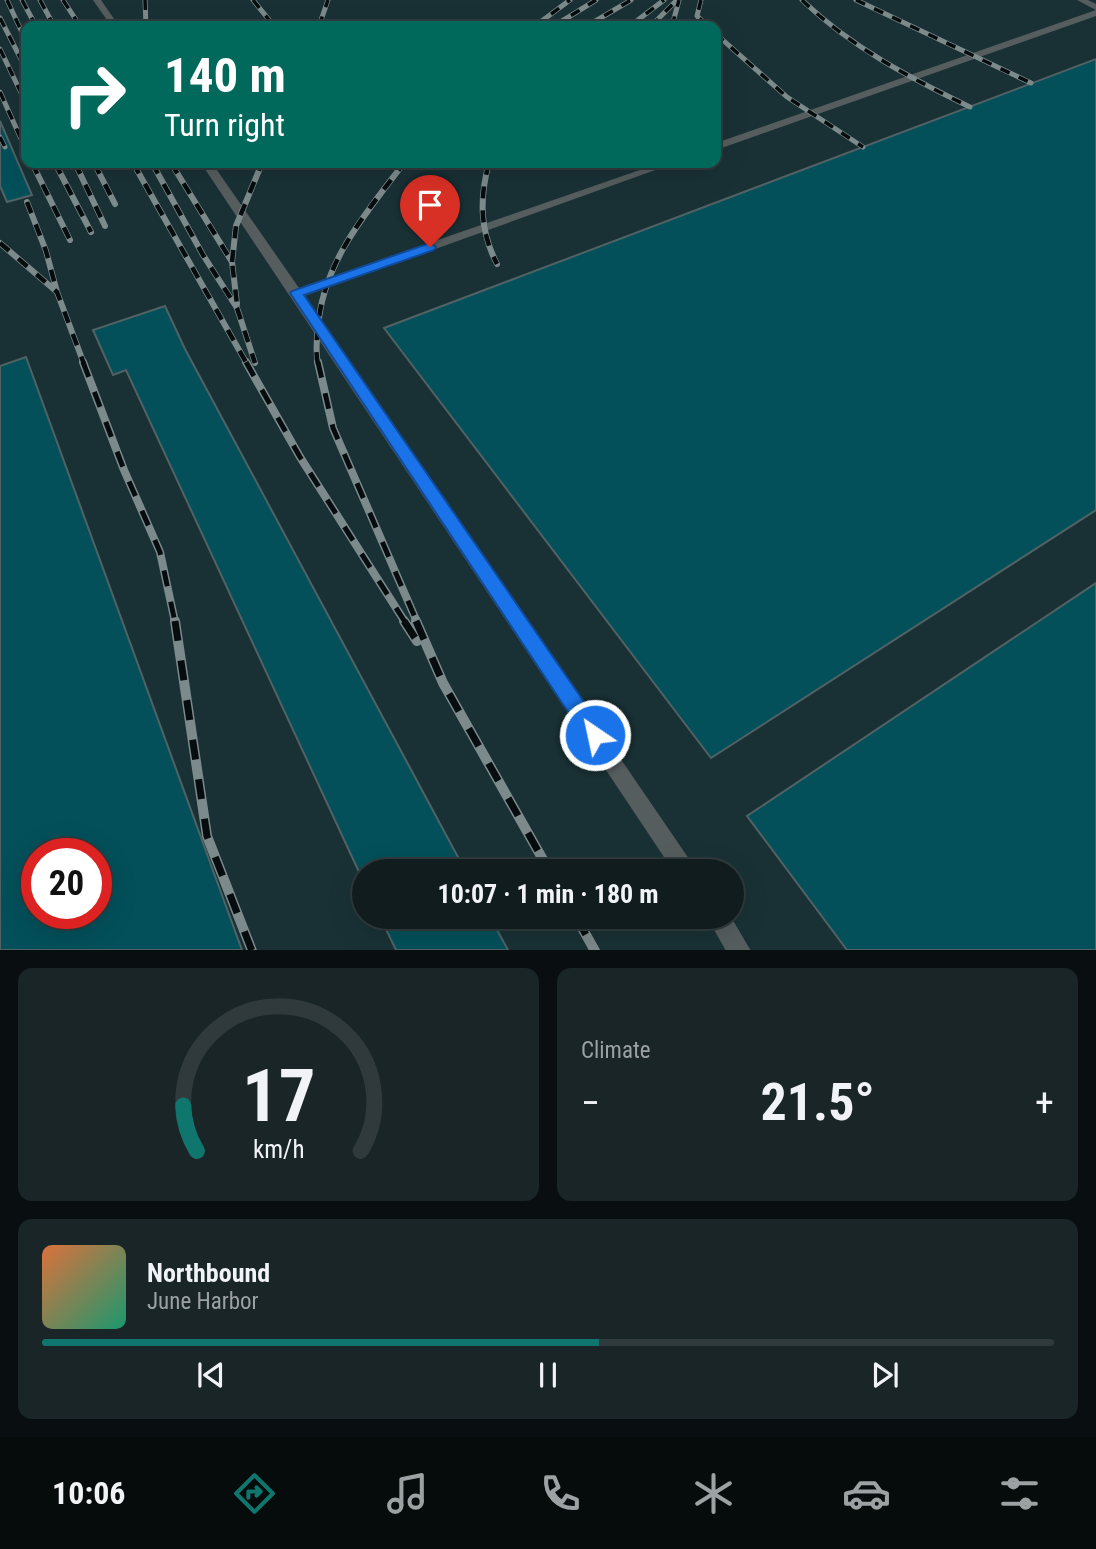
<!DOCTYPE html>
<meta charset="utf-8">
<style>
:root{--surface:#101c1e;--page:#192527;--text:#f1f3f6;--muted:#9ca1a4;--line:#303a3c;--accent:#0f766e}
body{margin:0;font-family:"Roboto Condensed",sans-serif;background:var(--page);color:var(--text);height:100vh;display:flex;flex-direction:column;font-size:26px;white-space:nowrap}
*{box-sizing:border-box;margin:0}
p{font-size:23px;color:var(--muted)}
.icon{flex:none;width:38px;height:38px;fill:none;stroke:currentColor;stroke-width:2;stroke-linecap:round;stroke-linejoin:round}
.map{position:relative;height:950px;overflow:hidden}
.details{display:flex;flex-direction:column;gap:18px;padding:18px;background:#090f10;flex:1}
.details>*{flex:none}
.top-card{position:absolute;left:21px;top:21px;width:700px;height:147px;border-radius:14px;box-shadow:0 7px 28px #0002,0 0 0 2px var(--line);background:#00695c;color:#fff;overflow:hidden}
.speed{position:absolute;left:21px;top:838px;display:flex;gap:14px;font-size:35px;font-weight:700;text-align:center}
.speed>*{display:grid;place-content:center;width:91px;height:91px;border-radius:50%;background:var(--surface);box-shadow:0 7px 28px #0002,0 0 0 2px var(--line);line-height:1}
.speed .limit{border:10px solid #d22;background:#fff;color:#111}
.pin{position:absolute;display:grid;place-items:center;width:60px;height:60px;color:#fff;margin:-72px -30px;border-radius:50% 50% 50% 0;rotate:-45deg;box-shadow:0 0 7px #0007}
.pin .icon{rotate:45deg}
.me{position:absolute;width:77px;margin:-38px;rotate:326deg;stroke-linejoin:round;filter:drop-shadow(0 0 5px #0008)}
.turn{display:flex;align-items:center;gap:24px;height:147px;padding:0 28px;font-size:32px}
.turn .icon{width:91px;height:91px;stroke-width:2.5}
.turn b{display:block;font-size:49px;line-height:60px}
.big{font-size:52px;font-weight:700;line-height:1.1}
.details .tile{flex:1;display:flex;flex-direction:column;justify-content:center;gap:10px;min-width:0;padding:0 24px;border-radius:14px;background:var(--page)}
.details .dial{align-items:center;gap:0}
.dial svg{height:182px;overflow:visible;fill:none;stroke:var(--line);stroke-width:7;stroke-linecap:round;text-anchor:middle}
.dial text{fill:var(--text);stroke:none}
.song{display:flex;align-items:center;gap:21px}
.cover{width:84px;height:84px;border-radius:10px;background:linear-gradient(135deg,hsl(20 70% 55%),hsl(160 70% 35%))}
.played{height:7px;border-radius:4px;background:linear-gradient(90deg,var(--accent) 55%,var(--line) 55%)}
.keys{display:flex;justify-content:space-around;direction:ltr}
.heat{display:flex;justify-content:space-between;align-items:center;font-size:38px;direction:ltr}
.details .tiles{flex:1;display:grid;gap:18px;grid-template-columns:1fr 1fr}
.tile:last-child{grid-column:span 2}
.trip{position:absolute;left:352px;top:859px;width:392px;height:70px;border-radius:35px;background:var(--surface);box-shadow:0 7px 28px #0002,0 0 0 2px var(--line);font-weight:700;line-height:70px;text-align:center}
.tabs{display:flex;height:112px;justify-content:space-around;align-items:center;background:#060b0c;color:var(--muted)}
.tabs .icon{width:49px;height:49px}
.tabs .selected{color:var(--accent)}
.tabs b{font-size:32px;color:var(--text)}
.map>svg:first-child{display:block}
</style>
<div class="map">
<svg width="1096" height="951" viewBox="0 0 1096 951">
<rect width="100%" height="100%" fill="#162528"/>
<path fill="#193135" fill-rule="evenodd" d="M 0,0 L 1096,0 L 1096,950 L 0,951 ZM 26,26 L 716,26 L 716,163 L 26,163 ZM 37,854 L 96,854 L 96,914 L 37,914 ZM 364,872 L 732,872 L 732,917 L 364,917 Z"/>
<path fill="#03505a" stroke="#516265" stroke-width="2" fill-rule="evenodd" d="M 1096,59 L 1096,510 L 711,758 L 384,328 Z
M 0,121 L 32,195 L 7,202 L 0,186 Z
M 165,306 L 185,349 L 466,872 L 359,872 L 126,370 L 113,375 L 93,330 Z
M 26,357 L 242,950 L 0,950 L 0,366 ZM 37,854 L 96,854 L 96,914 L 37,914 Z
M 1096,583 L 1096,950 L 847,950 L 747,816 Z
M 380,917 L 490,917 L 508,950 L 396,950 Z"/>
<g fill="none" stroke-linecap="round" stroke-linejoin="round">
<path fill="#565d5e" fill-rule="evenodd" d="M 93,0 L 101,0 L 119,26 L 111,26 Z
M 1077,0 L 1088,0 L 1096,4 L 1096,10 Z
M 1096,10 L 1096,16 L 716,150 L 716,143 Z
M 201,163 L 212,163 L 299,288 L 660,163 L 675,163 L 304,296 L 698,872 L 674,872 Z
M 707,917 L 731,917 L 751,951 L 726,951 Z"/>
<defs>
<path id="rail-far3" d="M 7,0 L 26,41
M 22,0 L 36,26
M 40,0 L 54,26
M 63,0 L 80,26
M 145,0 L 146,26
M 253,0 L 274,26
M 701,0 L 697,16 L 708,26
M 802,0 C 851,47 910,78 970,107
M 856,0 L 1031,83
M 0,18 L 26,69
M 319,26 L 328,0
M 535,26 L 570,0
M 554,26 L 596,0
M 587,26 L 631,0
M 630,26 L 664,0
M 651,26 L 677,0
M 672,26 L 679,0
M 716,34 L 787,97 L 863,147
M 0,49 L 26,103
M 0,92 L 26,150
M 716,116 L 720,121
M 0,137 L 5,147"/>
<path id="rail-far2" d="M 32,163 L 70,240
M 55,163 L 91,232
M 75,163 L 105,226
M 94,163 L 115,204
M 133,163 L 247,364
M 152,163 L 203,255 L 237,308 L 255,363
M 171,163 L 232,262 L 237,304
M 489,163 C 479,199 480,231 497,264
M 438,167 L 442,163
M 27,202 L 46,251 L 57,292
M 0,243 L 57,292 L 84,364
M 232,262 L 236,226 L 262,163
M 318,364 C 315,351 317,339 318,327 C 323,262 366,213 404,163"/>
<path id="rail-far1" d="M 83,362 L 124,470 L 160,552 L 175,622
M 246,362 L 300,457 L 405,622
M 318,362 L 333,428 L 417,622"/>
<path id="rail" d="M 175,621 L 207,836 L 252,951
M 404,621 L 417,641
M 416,621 L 443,683 L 550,872
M 576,917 L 595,951"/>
</defs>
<use href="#rail-far3" stroke="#7d8a8c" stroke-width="5"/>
<use href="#rail-far2" stroke="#7d8a8c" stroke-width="6"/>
<use href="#rail-far1" stroke="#7d8a8c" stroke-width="8"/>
<use href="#rail" stroke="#7d8a8c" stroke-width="10"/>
<use href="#rail-far3" stroke="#070d0e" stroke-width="3.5" stroke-dasharray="10" stroke-linecap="butt"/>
<use href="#rail-far2" stroke="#070d0e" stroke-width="4.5" stroke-dasharray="12" stroke-linecap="butt"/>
<use href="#rail-far1" stroke="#070d0e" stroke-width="5" stroke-dasharray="16" stroke-linecap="butt"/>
<use href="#rail" stroke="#070d0e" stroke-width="7" stroke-dasharray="20" stroke-linecap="butt"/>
</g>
<path fill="#1a73e8" stroke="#114b97" stroke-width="2" d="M 430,243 L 436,247 L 434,250 L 304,295 L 602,728 L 605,735 L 602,742 L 595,744 L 588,742 L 290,293 L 292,291 Z"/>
</svg>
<div class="speed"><div class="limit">20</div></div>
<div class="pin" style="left:430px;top:247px;background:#d93025"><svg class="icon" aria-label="arrive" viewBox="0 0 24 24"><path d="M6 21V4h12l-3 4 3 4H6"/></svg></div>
<svg class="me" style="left:595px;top:735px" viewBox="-20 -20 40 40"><circle r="17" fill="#1a73e8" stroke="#fff" stroke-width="3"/><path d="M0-11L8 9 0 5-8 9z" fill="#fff"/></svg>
<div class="trip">10:07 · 1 min · 180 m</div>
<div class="top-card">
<div class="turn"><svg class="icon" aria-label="right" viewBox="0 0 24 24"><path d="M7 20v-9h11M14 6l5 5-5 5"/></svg><div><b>140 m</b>Turn right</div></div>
</div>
</div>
<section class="details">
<div class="tiles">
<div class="tile dial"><svg viewBox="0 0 100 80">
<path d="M14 69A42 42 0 1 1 86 69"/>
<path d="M14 69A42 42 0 0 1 8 49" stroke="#0f766e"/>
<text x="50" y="56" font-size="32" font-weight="700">17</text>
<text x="50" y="72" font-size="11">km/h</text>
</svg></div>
<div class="tile"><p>Climate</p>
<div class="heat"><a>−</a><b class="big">21.5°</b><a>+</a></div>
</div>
<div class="tile">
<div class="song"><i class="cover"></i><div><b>Northbound</b><p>June Harbor</p></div></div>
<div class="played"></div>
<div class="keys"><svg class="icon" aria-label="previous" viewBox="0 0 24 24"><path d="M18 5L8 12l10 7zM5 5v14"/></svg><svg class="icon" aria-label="pause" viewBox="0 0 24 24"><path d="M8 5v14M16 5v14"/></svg><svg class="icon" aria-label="next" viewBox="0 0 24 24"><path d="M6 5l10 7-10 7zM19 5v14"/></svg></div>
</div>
</div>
</section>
<nav class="tabs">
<b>10:06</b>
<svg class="icon selected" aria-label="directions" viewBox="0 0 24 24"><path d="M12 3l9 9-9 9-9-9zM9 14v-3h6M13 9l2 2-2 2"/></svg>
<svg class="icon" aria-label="music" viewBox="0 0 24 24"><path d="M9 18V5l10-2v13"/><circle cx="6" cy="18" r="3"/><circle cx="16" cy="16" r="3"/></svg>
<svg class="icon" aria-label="phone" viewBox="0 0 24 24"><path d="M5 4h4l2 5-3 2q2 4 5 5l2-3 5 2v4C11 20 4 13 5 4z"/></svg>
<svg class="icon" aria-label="climate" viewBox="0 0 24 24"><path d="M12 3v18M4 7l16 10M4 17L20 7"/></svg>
<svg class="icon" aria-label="car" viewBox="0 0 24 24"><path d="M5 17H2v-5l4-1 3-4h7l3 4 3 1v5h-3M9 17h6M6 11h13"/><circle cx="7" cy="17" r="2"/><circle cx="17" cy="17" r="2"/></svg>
<svg class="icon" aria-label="filters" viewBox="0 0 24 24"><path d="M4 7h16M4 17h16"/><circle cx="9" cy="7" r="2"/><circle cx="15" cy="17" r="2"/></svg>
</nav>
